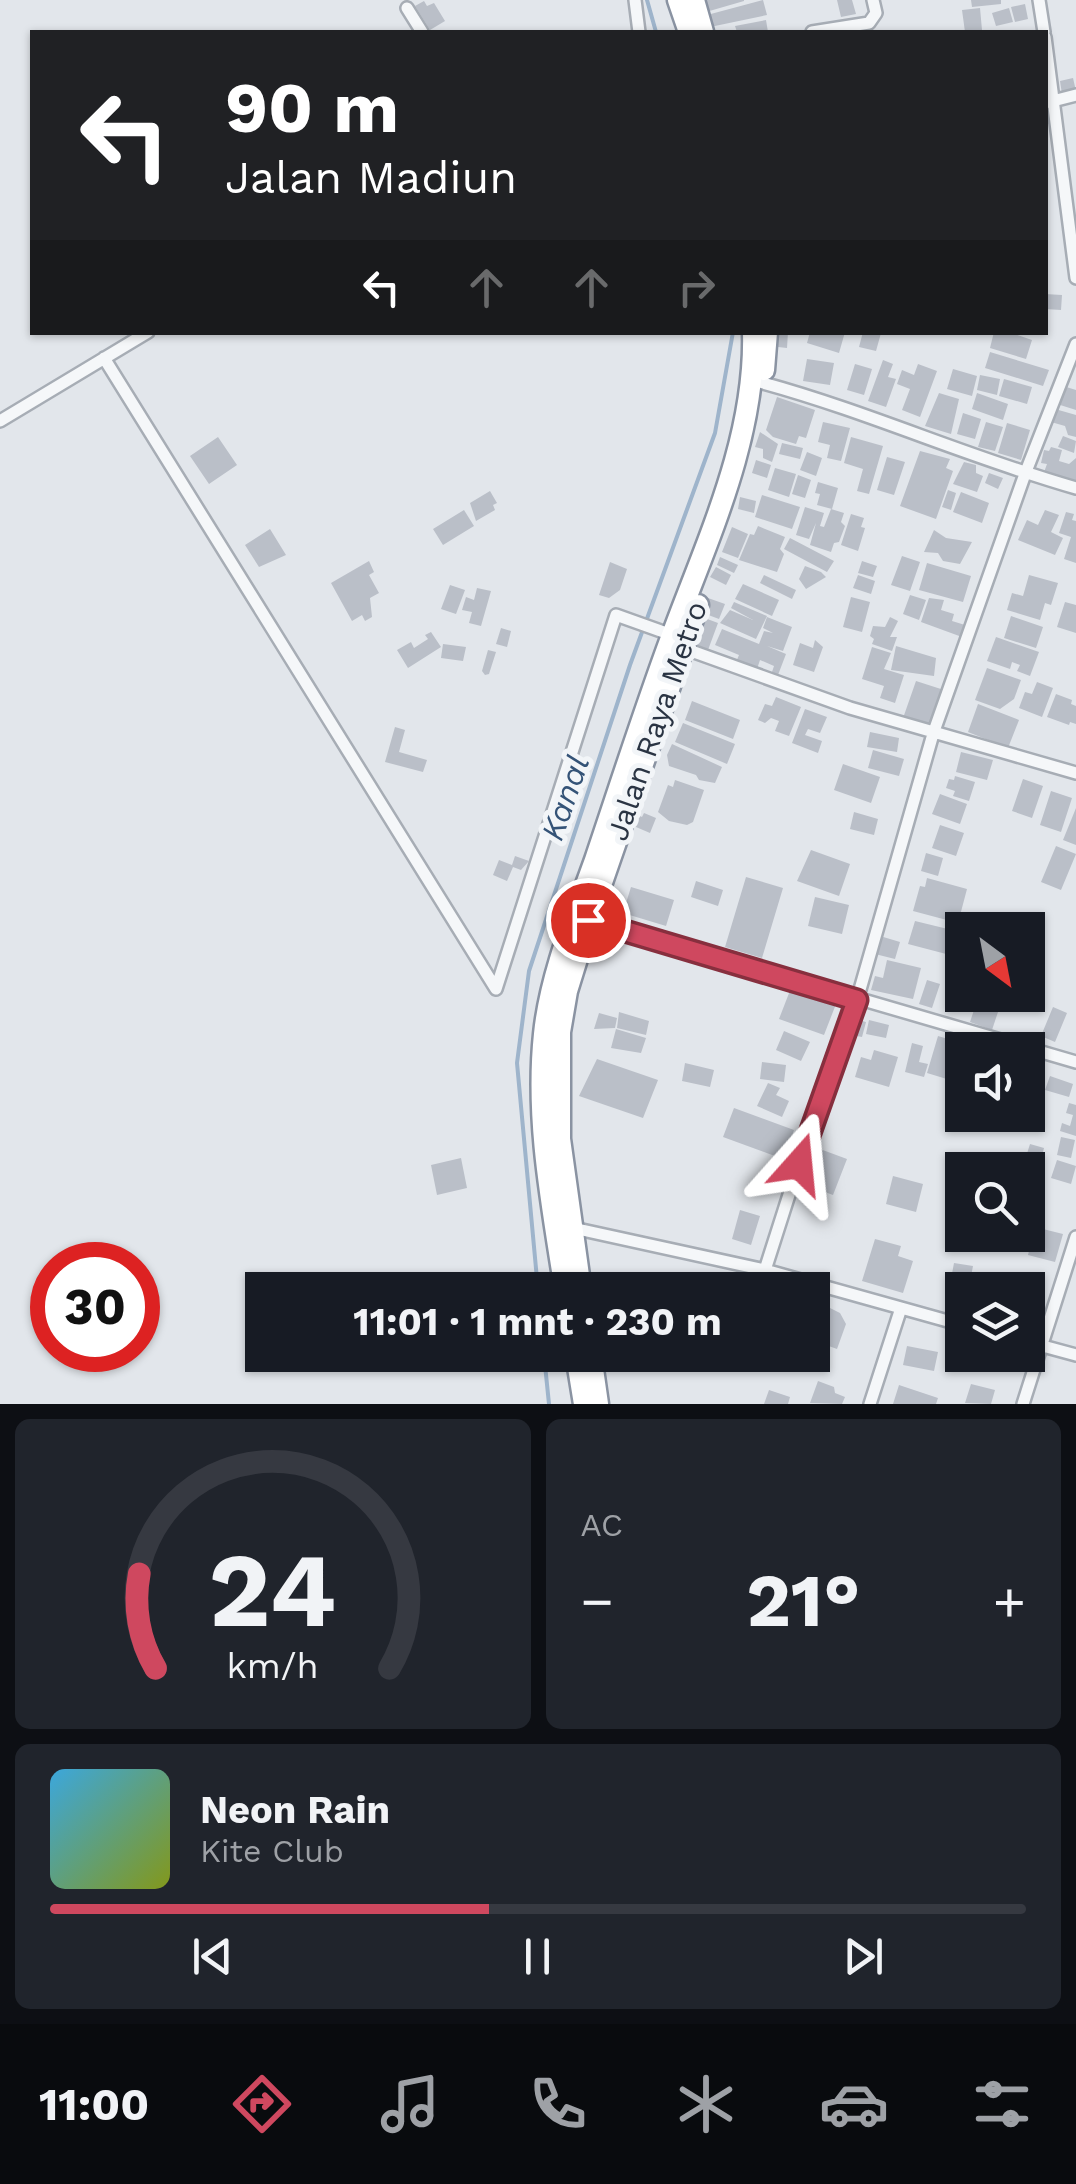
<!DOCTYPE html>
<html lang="id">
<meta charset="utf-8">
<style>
:root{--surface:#171b24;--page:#20242c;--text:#f1f3f6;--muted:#9ea1a6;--line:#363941;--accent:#cf485f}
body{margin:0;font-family:"Work Sans",sans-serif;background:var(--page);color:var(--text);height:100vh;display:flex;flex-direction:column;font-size:38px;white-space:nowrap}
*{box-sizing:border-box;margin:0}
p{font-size:32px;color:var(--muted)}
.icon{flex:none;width:55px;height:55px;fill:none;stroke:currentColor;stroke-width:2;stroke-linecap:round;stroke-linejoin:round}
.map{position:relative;height:1404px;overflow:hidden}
.details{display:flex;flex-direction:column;gap:15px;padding:15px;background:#0d0f14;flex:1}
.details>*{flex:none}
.guide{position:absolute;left:30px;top:30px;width:1018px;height:305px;border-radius:0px;box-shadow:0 2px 8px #0004;background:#202124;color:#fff;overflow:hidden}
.needle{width:65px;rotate:148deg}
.controls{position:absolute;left:945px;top:912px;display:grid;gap:20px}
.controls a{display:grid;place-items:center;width:100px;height:100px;border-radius:0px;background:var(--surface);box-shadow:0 2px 8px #0004;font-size:50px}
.speed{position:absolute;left:30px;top:1242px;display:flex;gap:20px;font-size:50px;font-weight:700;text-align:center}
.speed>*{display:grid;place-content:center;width:130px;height:130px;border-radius:50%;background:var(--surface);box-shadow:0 2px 8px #0004;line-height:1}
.speed .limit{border:15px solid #d22;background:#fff;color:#111}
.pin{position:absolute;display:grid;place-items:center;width:85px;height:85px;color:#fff;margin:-42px;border:5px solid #fff;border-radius:50%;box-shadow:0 2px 10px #0007}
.me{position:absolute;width:110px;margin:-55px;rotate:18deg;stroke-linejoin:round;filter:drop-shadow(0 0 8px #0008)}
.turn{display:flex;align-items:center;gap:35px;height:210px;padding:0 30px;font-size:45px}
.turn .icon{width:130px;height:130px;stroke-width:2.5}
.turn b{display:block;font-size:70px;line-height:85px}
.lanes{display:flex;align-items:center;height:95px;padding:0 30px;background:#0003;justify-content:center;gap:50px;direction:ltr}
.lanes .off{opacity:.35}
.big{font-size:75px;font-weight:700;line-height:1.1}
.details .tile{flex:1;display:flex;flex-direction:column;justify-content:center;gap:15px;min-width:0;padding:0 35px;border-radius:15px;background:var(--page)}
.details .dial{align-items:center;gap:0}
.dial svg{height:260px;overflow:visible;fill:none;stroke:var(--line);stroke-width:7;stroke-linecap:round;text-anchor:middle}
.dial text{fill:var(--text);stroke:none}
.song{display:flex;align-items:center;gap:30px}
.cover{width:120px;height:120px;border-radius:15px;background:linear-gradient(135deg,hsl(200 70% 55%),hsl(70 70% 35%))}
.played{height:10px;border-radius:5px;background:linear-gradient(90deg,var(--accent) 45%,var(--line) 45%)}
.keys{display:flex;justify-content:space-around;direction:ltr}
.heat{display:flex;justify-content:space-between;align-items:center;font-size:55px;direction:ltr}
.details .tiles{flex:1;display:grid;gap:15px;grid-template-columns:1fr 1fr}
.tile:last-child{grid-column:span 2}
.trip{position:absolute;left:245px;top:1272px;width:585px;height:100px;border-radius:0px;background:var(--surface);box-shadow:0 2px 8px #0004;font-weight:700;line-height:100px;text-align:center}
.menu{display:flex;height:160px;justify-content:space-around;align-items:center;background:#090b0e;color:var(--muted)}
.menu .icon{width:70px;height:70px}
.menu .current{color:var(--accent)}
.menu b{font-size:45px;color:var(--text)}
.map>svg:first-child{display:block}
</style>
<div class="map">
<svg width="1076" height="1404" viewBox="0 0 1076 1404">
<rect width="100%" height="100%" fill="#e2e6eb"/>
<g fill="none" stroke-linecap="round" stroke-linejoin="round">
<path stroke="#9eb4cb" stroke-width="4" d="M 647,0 L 656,32
M 538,1290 L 517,1063 L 529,971 L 630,665 L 715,433 L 733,332
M 544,1355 L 549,1404"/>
</g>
<path fill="#babfc8" d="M 702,0 L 744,0 L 744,1 L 706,12 Z
M 763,0 L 767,15 L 710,27 L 707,15 Z
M 837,0 L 852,0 L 856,14 L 841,17 Z
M 971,0 L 1001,0 L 1001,4 L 972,7 Z
M 424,1 L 427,6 L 434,3 L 445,21 L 430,30 L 415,6 Z
M 1025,4 L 1028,19 L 1015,22 L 1011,7 Z
M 980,8 L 982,30 L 965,32 L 962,10 Z
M 1009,8 L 1013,22 L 996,26 L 992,13 Z
M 766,20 L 768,32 L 737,32 L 735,26 Z
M 1073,78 L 1076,91 L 1062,94 L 1060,81 Z
M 1045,294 L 1062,295 L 1061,310 L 1045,309 Z
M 771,332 L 788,332 L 787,348 L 769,346 Z
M 810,332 L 845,332 L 839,353 L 807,343 Z
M 863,332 L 881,333 L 876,351 L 859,347 Z
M 994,332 L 1009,332 L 1032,340 L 1026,359 L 990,348 Z
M 990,352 L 1049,370 L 1043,386 L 985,368 Z
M 807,359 L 834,363 L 830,385 L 803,381 Z
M 883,360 L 893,364 L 888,377 L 896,379 L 886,407 L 868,401 Z
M 855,364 L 872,369 L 864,395 L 847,390 Z
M 918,364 L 937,371 L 920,417 L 902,410 L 910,389 L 897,384 L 902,370 L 914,375 Z
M 953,369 L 977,376 L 972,396 L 947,389 Z
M 980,375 L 1000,379 L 997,395 L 977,390 Z
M 1004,379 L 1032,387 L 1027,404 L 999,396 Z
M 1063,386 L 1076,390 L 1076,410 L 1057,404 Z
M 939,393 L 959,399 L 951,434 L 925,426 Z
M 977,393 L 1008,404 L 1003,420 L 972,409 Z
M 777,397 L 815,410 L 806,438 L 799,436 L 796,444 L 773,437 L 766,430 Z
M 1055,409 L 1076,415 L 1076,437 L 1068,435 L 1065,426 L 1051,422 Z
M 963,413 L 981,419 L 975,439 L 957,434 Z
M 823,422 L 850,428 L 841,461 L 827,458 L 830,445 L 818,442 Z
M 986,422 L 1003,427 L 995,451 L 978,447 Z
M 1007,423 L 1030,430 L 1021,460 L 998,453 Z
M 760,432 L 778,444 L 772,462 L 763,458 L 763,449 L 755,447 Z
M 1063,436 L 1076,441 L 1074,453 L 1058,447 Z
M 218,437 L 237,465 L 209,484 L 190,456 Z
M 851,437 L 883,446 L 869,494 L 857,491 L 863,469 L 844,463 Z
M 782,443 L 803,448 L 800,459 L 779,454 Z
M 1051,447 L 1062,450 L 1059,461 L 1069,464 L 1076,458 L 1076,484 L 1043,475 L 1047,464 L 1041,463 L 1044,450 L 1049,451 Z
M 920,451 L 950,459 L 946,468 L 953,471 L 936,519 L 900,506 Z
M 807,452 L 822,458 L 816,476 L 800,470 Z
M 887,457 L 905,462 L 894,495 L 877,490 Z
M 756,460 L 771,465 L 767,478 L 752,473 Z
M 964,462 L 976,465 L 976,473 L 983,476 L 977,492 L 953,484 Z
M 775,468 L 796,474 L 789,497 L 768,490 Z
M 989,473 L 1003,478 L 998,489 L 985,483 Z
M 798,475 L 811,480 L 805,498 L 792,494 Z
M 818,482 L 838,488 L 832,509 L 817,505 L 820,494 L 815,493 Z
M 948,490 L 956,493 L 951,510 L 942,507 Z
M 490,491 L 497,503 L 493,505 L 495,510 L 476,521 L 470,503 Z
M 961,492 L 989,503 L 982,523 L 953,512 Z
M 762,495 L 800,507 L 792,529 L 755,517 Z
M 740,497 L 756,501 L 754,513 L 738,509 Z
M 805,507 L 824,513 L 820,526 L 824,527 L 831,509 L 844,513 L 841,522 L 845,526 L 839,542 L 834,543 L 831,552 L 810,545 L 816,523 L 809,539 L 796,535 Z
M 464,510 L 474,526 L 443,545 L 433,529 Z
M 1045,510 L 1059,515 L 1051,532 L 1063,538 L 1055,555 L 1018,540 L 1027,520 L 1038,525 Z
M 1066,512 L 1074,514 L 1072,520 L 1076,521 L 1076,563 L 1064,559 L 1071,537 L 1059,533 Z
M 851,514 L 864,518 L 861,527 L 865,528 L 858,551 L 841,545 Z
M 758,526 L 785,537 L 780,549 L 784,554 L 777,572 L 739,560 L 750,534 L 754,535 Z
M 732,527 L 748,534 L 738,558 L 722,552 Z
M 270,529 L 286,555 L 259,567 L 245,545 Z
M 934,530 L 946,538 L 972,542 L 960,564 L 943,561 L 938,553 L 924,552 Z
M 790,538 L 834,561 L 827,572 L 784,549 Z
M 902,556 L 920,562 L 910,591 L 891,585 Z
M 720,557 L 738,565 L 734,573 L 717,565 Z
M 369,561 L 374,572 L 369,575 L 379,593 L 370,598 L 372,617 L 365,621 L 362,615 L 352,621 L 331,583 Z
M 862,561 L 877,566 L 873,577 L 858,573 Z
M 610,562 L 627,569 L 620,590 L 609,598 L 599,595 Z
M 927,563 L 971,576 L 963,602 L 919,590 Z
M 805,566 L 821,572 L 826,577 L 806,589 L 799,579 Z
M 716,567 L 731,575 L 726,585 L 710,577 Z
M 764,575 L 796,590 L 792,599 L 760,583 Z
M 858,575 L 875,581 L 871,594 L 853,588 Z
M 1029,575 L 1058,583 L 1051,605 L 1045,603 L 1040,620 L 1007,610 L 1012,593 L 1023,596 Z
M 743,584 L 779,600 L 772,616 L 735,599 Z
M 450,585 L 465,590 L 456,614 L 441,609 Z
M 477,588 L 491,591 L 481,626 L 469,623 L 472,612 L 462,610 L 466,597 L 474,600 Z
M 910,595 L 926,600 L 919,620 L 903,614 Z
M 851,597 L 870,602 L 862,632 L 843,627 Z
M 708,598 L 725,604 L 719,619 L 703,613 Z
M 929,598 L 944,600 L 941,610 L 954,614 L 952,621 L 965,625 L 962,637 L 921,622 Z
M 734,602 L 767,616 L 756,639 L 720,623 L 730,610 L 753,620 L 731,608 Z
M 1065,602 L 1076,605 L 1076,633 L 1057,627 Z
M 1011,616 L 1043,627 L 1036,648 L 1004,638 Z
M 702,617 L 718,623 L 708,650 L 692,644 Z
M 767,617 L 792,627 L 783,651 L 767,646 L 786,654 L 778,675 L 772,672 L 774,666 L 760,660 L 757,669 L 736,662 L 739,655 L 715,645 L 722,629 L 759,644 L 764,631 L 773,633 L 763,628 Z
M 890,617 L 898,621 L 890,637 L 897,637 L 892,651 L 872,644 L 874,639 L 870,636 L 873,626 L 885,627 Z
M 501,628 L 511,631 L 507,647 L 496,644 Z
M 431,632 L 441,647 L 408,668 L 397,650 L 411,642 L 414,648 L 428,639 L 425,635 Z
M 996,637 L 1039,652 L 1030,676 L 1017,671 L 1020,665 L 1012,662 L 1010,669 L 987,661 Z
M 815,640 L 823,647 L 814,672 L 793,665 L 800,643 L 813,648 Z
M 443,644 L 466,647 L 463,661 L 441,658 Z
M 896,646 L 936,658 L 934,676 L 891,670 Z
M 872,647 L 891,653 L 884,669 L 904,675 L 895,703 L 880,698 L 884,686 L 862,679 Z
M 488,650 L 496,652 L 489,674 L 485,675 L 482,671 Z
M 987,668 L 1021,680 L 1014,699 L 1000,709 L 975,700 Z
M 916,681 L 944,690 L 929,728 L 902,721 Z
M 1037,682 L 1053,688 L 1042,717 L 1019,708 L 1025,692 L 1032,694 Z
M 1056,694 L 1072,700 L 1071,704 L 1076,706 L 1076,724 L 1070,722 L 1069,725 L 1047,717 Z
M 776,697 L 801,707 L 789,736 L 775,731 L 779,721 L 771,718 L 765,723 L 758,720 L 765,704 L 772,706 Z
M 692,701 L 740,720 L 733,739 L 685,720 Z
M 978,704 L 1019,720 L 1008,748 L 968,732 Z
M 805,709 L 827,717 L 820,733 L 808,729 L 805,735 L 822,741 L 818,753 L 792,743 Z
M 683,723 L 735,744 L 727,764 L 675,742 Z
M 395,727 L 405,730 L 399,752 L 427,760 L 423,772 L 385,762 Z
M 870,732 L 899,738 L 897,752 L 867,747 Z
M 672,744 L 722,767 L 715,783 L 699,780 L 696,775 L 669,766 L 667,755 Z
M 873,750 L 904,759 L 899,776 L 868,768 Z
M 961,752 L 993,760 L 987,780 L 956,772 Z
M 843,764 L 880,777 L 871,803 L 834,790 Z
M 955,776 L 975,782 L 969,801 L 953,796 L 955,791 L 946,788 L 949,779 L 954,780 Z
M 1023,779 L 1043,786 L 1032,818 L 1012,811 Z
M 675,780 L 704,790 L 693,822 L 687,825 L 669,821 L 658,812 L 668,785 L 673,787 Z
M 1051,791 L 1072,798 L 1061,832 L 1040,825 Z
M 940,794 L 967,804 L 960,824 L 932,814 Z
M 1076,808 L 1076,845 L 1063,840 Z
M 854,812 L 878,819 L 874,835 L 850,829 Z
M 634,813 L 642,817 L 644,813 L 656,818 L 650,833 L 629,824 Z
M 940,825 L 964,833 L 956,856 L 932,848 Z
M 1056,846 L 1076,854 L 1061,890 L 1041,882 Z
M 811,850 L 850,864 L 839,896 L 797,881 Z
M 926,853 L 943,858 L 938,876 L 921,871 Z
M 515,856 L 529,861 L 521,870 L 513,867 L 507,881 L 493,875 L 499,860 L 512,865 Z
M 746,877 L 783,888 L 762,958 L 725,947 Z
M 927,878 L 967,889 L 958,923 L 913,911 L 920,886 L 925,887 Z
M 696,881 L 723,890 L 718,906 L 691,897 Z
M 631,887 L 674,900 L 666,926 L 623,913 Z
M 815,897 L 849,905 L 842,934 L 808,926 Z
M 915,921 L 956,931 L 950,955 L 908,944 Z
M 880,936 L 900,942 L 895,959 L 875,954 Z
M 887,960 L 921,968 L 913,999 L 871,990 L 875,976 L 883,978 Z
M 927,980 L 940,984 L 932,1008 L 919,1004 Z
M 791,988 L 836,1004 L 824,1035 L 779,1019 Z
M 979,995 L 998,995 L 994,1004 L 1000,1006 L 992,1030 L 970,1022 Z
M 1053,1007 L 1067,1013 L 1055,1042 L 1041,1036 Z
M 619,1012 L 649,1021 L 646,1035 L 617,1028 Z
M 599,1013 L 617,1018 L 615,1028 L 594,1029 Z
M 855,1019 L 866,1022 L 862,1037 L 851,1035 Z
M 869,1020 L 889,1025 L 886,1038 L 866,1034 Z
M 616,1029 L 646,1038 L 641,1053 L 611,1048 Z
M 784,1031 L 810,1042 L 801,1061 L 776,1050 Z
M 938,1036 L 961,1043 L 950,1080 L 927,1073 Z
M 912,1043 L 923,1046 L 919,1062 L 928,1064 L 924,1077 L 905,1072 Z
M 874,1050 L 898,1057 L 889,1087 L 855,1077 L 861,1057 L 871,1060 Z
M 961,1055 L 962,1055 L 962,1114 L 948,1111 Z
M 597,1059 L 658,1080 L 643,1118 L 579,1096 Z
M 762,1062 L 786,1065 L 784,1082 L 760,1079 Z
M 685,1063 L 714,1070 L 710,1087 L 682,1081 Z
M 1050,1076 L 1073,1084 L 1069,1097 L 1045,1090 Z
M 768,1083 L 780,1088 L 776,1095 L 789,1101 L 782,1117 L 757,1106 Z
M 1069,1103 L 1076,1105 L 1076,1136 L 1060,1131 L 1062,1123 L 1070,1126 L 1073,1115 L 1066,1113 Z
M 734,1108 L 794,1130 L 783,1159 L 723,1137 Z
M 1061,1137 L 1075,1140 L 1071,1158 L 1057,1155 Z
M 1030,1144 L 1044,1148 L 1040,1164 L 1025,1160 Z
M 820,1149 L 847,1159 L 833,1195 L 806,1185 Z
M 461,1158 L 467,1188 L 437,1195 L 431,1165 Z
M 1057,1160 L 1076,1166 L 1071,1184 L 1051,1178 Z
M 893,1176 L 923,1184 L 916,1212 L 886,1204 Z
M 1028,1181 L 1037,1183 L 1032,1208 L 1028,1207 Z
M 740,1210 L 760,1216 L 751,1245 L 732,1239 Z
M 1035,1227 L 1063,1234 L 1055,1262 L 1028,1255 Z
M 875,1239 L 901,1246 L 898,1256 L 913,1261 L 903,1293 L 862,1281 Z
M 954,1263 L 973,1266 L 969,1287 L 950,1284 Z
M 1018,1277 L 1045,1284 L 1040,1301 L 1033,1299 L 1029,1315 L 1028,1290 L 1014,1290 Z
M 950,1288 L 962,1289 L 962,1306 L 947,1304 Z
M 830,1308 L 840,1313 L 846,1324 L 837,1349 L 812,1340 L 815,1325 L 822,1327 Z
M 907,1346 L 938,1352 L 934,1371 L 903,1365 Z
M 644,1355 L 682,1355 L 677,1368 Z
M 981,1355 L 1015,1355 L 1010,1369 L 979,1360 Z
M 818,1381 L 834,1387 L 835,1393 L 845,1397 L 842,1404 L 810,1403 Z
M 971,1384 L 995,1390 L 991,1404 L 965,1403 Z
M 899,1385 L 938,1398 L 936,1404 L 893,1404 Z
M 769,1390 L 790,1397 L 788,1404 L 764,1404 Z"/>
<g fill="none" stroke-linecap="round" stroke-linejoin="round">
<defs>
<path id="street" d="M 635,0 L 639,32
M 1039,0 L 1044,32
M 407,8 L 422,32
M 812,32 L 869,23 L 876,13 L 873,0
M 1045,37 L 1076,278
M 1045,103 L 1076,95
M 104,358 L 496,989
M 763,383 C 869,412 970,458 1076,488
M 0,421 L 148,332
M 683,648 L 850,708 L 1076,773
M 589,920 L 1076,1062
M 496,989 L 616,615 L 672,635
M 573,1228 L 765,1270 L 962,1325
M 765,1270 L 810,1129 L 857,1000 L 933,734 L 1025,474 L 1076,344
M 1028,1342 L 1076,1355
M 870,1404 L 901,1308
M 1023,1404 L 1076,1237"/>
<path id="highway" d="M 678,0 L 689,32
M 694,0 L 703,32
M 764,370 L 767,332
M 565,1290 C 552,1206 535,1120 544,1034 C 550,975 575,916 595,860 C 620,786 644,711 671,638 C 707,540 756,439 753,332
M 581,1290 L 560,1139 L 560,1032 L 567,991 L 589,920 L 698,605
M 576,1355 L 584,1404
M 591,1355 L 598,1404"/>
</defs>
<use href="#street" stroke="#a7adb5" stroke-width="16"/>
<use href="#highway" stroke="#8a93a2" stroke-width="25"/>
<use href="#street" stroke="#f5f7f9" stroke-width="11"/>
<use href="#highway" stroke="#fff" stroke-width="20"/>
</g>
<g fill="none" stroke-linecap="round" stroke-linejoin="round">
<defs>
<path id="route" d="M 588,920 L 857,1000 L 799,1164"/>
</defs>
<use href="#route" stroke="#872f3e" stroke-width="25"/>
<use href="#route" stroke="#cf485f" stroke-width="18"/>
</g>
<g text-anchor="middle" stroke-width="10" stroke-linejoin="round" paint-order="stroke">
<g font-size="30" fill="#2a3443" stroke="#f2f5f8">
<text transform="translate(657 721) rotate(-71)" y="10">Jalan Raya Metro</text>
</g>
<g font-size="32" font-style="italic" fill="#345377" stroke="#f2f5f8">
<text transform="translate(565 798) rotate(-71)" y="11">Kanal</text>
</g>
</g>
</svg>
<div class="controls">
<a><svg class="needle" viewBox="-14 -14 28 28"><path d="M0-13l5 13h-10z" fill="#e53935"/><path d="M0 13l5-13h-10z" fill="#9ea1a6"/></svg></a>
<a><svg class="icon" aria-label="sound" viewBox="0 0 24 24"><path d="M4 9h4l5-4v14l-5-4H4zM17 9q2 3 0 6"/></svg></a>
<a><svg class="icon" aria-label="search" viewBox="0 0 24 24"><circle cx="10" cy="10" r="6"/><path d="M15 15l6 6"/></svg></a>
<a><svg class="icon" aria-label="layers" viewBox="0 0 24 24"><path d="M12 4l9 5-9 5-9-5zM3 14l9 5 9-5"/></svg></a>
</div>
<div class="speed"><div class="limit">30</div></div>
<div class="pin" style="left:588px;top:920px;background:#d93025"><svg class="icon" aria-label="arrive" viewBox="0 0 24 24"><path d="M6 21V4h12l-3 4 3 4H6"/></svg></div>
<svg class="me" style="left:799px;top:1164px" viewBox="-20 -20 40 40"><path d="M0-17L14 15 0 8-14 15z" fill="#cf485f" stroke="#fff" stroke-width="4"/></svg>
<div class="trip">11:01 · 1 mnt · 230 m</div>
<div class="guide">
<div class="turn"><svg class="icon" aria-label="left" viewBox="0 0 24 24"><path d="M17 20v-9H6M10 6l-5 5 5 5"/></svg><div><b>90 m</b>Jalan Madiun</div></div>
<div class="lanes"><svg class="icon" aria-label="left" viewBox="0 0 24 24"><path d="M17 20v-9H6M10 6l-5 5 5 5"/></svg><svg class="icon off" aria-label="ahead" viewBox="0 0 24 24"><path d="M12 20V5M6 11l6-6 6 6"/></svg><svg class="icon off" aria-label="ahead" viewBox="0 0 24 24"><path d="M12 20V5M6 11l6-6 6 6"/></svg><svg class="icon off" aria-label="right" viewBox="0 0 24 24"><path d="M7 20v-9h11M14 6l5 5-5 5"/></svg></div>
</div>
</div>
<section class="details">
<div class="tiles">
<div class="tile dial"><svg viewBox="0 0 100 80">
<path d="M14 69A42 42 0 1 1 86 69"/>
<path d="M14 69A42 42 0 0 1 9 40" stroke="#cf485f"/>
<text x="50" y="56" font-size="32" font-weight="700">24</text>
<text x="50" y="72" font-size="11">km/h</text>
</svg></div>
<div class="tile"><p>AC</p>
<div class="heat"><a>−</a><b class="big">21°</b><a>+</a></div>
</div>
<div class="tile">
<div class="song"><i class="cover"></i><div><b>Neon Rain</b><p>Kite Club</p></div></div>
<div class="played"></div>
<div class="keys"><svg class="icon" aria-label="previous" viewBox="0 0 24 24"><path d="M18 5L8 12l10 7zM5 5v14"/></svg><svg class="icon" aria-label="pause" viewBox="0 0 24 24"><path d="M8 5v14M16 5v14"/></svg><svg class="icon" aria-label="next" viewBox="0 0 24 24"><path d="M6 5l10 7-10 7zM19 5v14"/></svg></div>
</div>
</div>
</section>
<nav class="menu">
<b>11:00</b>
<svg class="icon current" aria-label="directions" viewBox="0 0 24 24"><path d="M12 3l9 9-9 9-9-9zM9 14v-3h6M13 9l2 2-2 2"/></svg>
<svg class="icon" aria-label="music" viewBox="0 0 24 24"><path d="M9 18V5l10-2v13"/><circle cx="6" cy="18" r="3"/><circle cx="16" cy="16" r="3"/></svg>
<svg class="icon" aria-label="phone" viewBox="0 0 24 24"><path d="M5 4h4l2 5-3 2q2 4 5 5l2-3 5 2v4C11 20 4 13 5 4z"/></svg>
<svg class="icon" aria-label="climate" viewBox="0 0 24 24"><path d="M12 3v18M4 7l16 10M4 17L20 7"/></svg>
<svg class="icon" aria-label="car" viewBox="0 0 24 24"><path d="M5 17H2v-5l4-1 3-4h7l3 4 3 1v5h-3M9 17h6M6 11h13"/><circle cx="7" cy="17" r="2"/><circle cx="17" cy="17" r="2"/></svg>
<svg class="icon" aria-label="filters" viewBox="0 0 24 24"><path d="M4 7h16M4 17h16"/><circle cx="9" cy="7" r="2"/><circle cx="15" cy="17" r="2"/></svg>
</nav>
